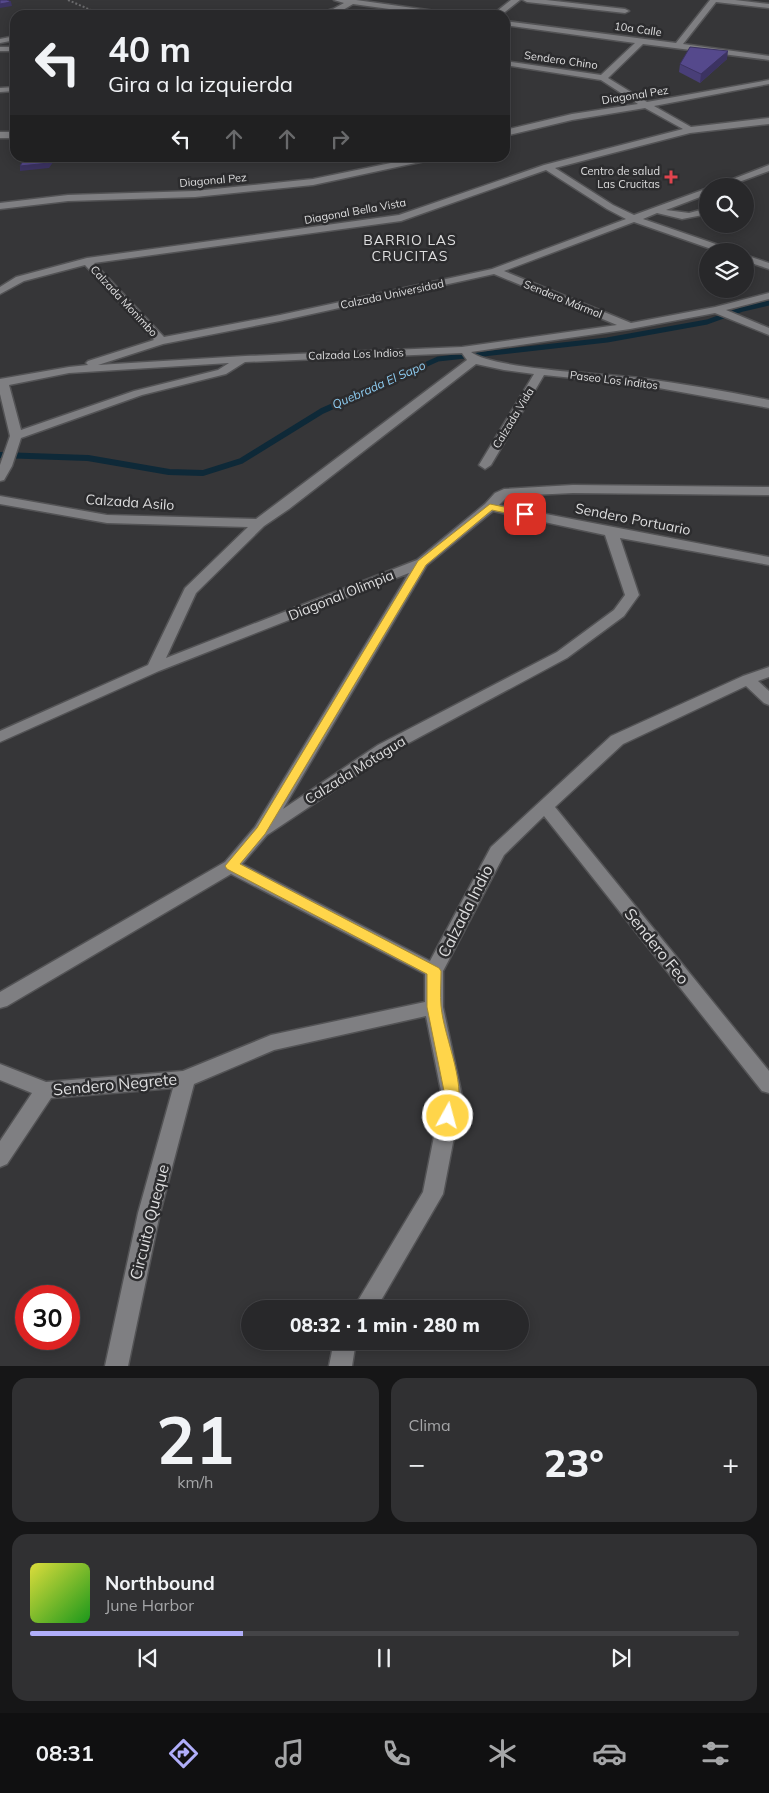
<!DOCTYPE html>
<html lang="es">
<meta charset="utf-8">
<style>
:root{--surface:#28282a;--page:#303032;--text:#f1f3f6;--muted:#a5a6a8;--line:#444447;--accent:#b0aefa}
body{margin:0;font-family:Mulish,sans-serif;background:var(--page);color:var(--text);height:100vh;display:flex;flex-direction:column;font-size:19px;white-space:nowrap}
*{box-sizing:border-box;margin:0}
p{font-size:16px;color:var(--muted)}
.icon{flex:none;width:28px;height:28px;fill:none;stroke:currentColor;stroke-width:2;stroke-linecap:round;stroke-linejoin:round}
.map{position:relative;height:1366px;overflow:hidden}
.drawer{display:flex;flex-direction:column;gap:12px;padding:12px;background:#161617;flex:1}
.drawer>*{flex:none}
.hud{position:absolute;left:10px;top:10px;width:500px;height:152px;border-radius:15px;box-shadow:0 2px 12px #0003,0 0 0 1px var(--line);background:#28282a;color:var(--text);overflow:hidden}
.buttons{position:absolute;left:699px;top:178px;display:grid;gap:10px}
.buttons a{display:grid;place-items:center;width:55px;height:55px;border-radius:50%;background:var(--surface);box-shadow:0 2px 12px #0003,0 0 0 1px var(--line);font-size:25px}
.speed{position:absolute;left:15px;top:1285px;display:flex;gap:10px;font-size:25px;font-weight:700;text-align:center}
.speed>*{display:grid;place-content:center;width:65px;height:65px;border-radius:50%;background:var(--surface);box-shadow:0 2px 12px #0003,0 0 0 1px var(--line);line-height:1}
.speed .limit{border:8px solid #d22;background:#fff;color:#111}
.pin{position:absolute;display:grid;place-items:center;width:42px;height:42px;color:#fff;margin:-21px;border-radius:10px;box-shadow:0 2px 8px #0006}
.me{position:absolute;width:55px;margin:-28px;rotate:7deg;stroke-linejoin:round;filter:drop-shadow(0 0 4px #0008)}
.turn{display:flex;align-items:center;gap:18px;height:105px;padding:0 15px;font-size:22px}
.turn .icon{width:65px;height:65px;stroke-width:2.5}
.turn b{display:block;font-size:35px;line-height:42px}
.lanes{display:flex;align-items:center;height:48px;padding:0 15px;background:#0003;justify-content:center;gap:25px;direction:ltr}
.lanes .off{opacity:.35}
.big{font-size:38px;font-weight:800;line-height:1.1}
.drawer .card{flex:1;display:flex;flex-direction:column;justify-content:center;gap:8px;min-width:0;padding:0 18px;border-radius:15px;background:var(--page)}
.drawer .dial{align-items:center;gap:0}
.dial b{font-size:65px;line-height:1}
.song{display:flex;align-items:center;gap:15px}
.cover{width:60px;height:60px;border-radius:8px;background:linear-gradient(135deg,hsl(60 70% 55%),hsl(120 70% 35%))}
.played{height:5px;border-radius:2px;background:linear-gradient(90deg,var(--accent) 30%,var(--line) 30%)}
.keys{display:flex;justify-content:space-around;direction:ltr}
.heat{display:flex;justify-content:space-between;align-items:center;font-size:28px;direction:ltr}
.drawer .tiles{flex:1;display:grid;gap:12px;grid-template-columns:1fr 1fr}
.card:last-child{grid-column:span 2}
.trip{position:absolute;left:241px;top:1300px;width:288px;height:50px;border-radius:25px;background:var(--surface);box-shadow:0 2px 12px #0003,0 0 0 1px var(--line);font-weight:800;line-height:50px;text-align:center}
.dock{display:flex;height:80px;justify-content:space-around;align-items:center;background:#101011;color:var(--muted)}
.dock .icon{width:35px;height:35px}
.dock .active{color:var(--accent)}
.dock b{font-size:22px;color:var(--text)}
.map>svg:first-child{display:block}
</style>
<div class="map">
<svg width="769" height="1366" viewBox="0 0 769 1366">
<rect width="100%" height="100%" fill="#363638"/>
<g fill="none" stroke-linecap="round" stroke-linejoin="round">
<path stroke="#0e2938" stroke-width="5" d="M 418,368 L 438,359 L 607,340 L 707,322 L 743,309 L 769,303"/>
<path stroke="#0e2938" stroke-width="6" d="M 0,455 L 88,458 L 169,472 L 203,473 L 241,461 L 322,411 L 421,367"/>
<defs>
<path id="minor" d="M 334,0 L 356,0 L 449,13 L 453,15 L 433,15 L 353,4 L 338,13 L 314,15 L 333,9 L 344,3 Z
M 511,0 L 520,0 L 501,15 L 492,15 Z
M 523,0 L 546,0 L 625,9 L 629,11 L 625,13 L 527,2 Z
M 710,0 L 735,0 L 769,4 L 769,8 L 716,2 L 683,44 L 769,56 L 769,60 L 643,44 L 608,78 L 647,102 L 769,80 L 769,84 L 654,106 L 691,127 L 769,118 L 769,124 L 690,133 L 555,168 L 613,205 L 634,215 L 708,188 L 708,194 L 666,210 L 689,213 L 708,208 L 708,214 L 682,219 L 657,213 L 643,219 L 730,249 L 731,251 L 717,251 L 634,222 L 504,271 L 631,323 L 715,307 L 769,293 L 769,299 L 726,310 L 769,328 L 769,335 L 715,313 L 630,329 L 471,352 C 491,369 608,374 640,378 C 683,384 727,391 769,400 L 769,408 L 642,385 L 544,375 L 491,465 L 485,469 L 479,465 L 534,374 L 504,370 L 476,364 L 289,509 L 264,526 L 196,593 L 166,658 L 417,560 L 485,504 L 495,493 L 504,489 L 573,485 L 769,487 L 769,495 L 573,493 L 511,496 L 505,499 L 499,505 L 769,557 L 769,565 L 620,538 L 639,595 L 624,616 L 567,658 L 390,753 L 267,835 L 242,864 L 430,961 L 491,847 L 611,736 L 743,676 L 769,667 L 769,677 L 758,681 L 769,691 L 769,705 L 764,703 L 746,686 L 623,744 L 555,807 L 769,1071 L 769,1093 L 762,1091 L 544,816 L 504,855 L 443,971 L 443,1007 L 462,1096 L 443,1194 L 376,1309 L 353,1309 L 423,1192 L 442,1096 L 426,1016 L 274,1050 L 194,1084 L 160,1213 L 128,1366 L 105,1366 L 138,1213 L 173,1088 L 51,1098 L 7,1164 L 0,1167 L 0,1141 L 32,1093 L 0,1080 L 0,1064 L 46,1082 L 183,1071 L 271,1035 L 425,1002 L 425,974 L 231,874 L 7,1006 L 0,1008 L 0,992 L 225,862 L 255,827 L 409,573 L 159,671 L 0,742 L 0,731 L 148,665 L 185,588 L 248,527 L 107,523 L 0,504 L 0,496 L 107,515 L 256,519 L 467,360 L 462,353 L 245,362 L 226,374 L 142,395 L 21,438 L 12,466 L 4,480 L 0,481 L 0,465 L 10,436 L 0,394 L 0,379 L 69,367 L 88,365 L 86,363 L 88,361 L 154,340 L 85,265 L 24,281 L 0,294 L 0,287 L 16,277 L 87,258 L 399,215 L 544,165 L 683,129 L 645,108 L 572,120 L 505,136 L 505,130 L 572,114 L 638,104 L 601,80 L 505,65 L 505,61 L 601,75 L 635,43 L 505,25 L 505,21 L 676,43 ZM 546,170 L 607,209 L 626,219 L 492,269 L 280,315 L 164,337 L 94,263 L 401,221 ZM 494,274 L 617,325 L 462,347 L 245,356 L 98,365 L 163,344 L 280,321 ZM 229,363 L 218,370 L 134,391 L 21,430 L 9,385 L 69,373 ZM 493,511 L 605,535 L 625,595 L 614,610 L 557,652 L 378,745 L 283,809 L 427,565 Z
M 15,36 L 15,40 L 0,43 L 0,39 Z
M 0,47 L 15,47 L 15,51 L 0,51 Z
M 15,87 L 15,91 L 0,92 L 0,88 Z
M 0,132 L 15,132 L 15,138 L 0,138 Z
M 415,158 L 429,158 L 425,161 L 313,185 L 195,197 L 68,201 L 0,209 L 0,203 L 68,195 L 195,191 L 313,179 Z
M 769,165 L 769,171 L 728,186 L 715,186 Z
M 745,255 L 769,263 L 769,269 L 745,261 Z
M 334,1341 L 356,1341 L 352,1366 L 329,1366 Z"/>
</defs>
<use href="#minor" stroke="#535355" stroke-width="3"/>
<path stroke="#6c6c6e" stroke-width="2" stroke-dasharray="2 2" stroke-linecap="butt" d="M 68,0 L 102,15"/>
<use href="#minor" fill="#7f7f82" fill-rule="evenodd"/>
</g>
<path fill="#493f78" d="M 727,59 L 700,83 L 679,72 L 680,64 Z"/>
<path fill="#3c3362" d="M 11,2 L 12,6 L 0,8 L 0,4 Z
M 728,51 L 727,59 L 700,83 L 701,74 Z
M 52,158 L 56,158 L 49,168 L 20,171 L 20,166 Z"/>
<path fill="#55498c" stroke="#3c3362" d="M 0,0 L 7,0 L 11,2 L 0,4 Z
M 690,47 L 728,51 L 701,74 L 680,64 Z
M 25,158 L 52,158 L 49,163 L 20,166 Z"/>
<path fill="#ffd54a" stroke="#a68a30" d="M 490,504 L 528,512 L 530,514 L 525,517 L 492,510 L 426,565 L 265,834 L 240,864 L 439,968 L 441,971 C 441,983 440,995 441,1006 C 444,1040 470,1089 454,1120 L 448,1122 L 443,1120 L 441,1116 L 445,1096 L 427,1007 L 427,974 L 227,869 L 225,866 L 257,828 L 418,561 Z"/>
<path fill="#e0444e" stroke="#2c2c2e" stroke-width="2" d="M668.5 169.5h5v5h5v5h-5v5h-5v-5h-5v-5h5z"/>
<g text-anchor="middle" stroke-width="5" stroke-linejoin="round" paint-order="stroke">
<g font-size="11" fill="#dededf" stroke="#2c2c2e">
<text transform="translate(638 29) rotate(8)" y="4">10a Calle</text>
<text transform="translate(561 60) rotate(8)" y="4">Sendero Chino</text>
<text transform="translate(635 95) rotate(-9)" y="4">Diagonal Pez</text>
<text transform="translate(213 180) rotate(-5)" y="4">Diagonal Pez</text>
<text transform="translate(355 211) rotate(-10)" y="4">Diagonal Bella Vista</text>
<text transform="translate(392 294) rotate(-12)" y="4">Calzada Universidad</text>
<text transform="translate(563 299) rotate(22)" y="4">Sendero Mármol</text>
<text transform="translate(124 301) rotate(47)" y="4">Calzada Monimbo</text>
<text transform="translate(356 354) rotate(-2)" y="4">Calzada Los Indios</text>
<text transform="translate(614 380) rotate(7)" y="4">Paseo Los Inditos</text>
<text transform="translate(513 418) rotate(-59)" y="4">Calzada Vida</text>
</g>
<g font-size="11" fill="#dededf" stroke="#2c2c2e" text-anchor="end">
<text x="660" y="175">Centro de salud<tspan x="660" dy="13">Las Crucitas</tspan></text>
</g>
<g font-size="12" font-style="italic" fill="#8ecdf2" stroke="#2c2c2e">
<text transform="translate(379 385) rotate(-24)" y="4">Quebrada El Sapo</text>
</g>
<g font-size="14" letter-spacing="1" fill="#dededf" stroke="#2c2c2e">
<text x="410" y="245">BARRIO LAS<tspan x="410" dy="16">CRUCITAS</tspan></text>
</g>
<g font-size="14" fill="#dededf" stroke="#2c2c2e">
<text transform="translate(130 502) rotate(4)" y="5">Calzada Asilo</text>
<text transform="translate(633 519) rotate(11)" y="5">Sendero Portuario</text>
<text transform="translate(341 595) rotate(-22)" y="5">Diagonal Olimpia</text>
<text transform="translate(355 770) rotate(-32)" y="5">Calzada Motagua</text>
</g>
<g font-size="16" fill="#dededf" stroke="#2c2c2e">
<text transform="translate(465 911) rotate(-63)" y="6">Calzada Indio</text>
<text transform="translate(657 946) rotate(51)" y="6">Sendero Feo</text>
<text transform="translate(115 1084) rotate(-5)" y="6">Sendero Negrete</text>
<text transform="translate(149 1222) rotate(-76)" y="6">Circuito Queque</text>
</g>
</g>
</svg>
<div class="buttons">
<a><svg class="icon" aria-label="search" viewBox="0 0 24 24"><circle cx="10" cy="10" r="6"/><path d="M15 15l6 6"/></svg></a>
<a><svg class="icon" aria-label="layers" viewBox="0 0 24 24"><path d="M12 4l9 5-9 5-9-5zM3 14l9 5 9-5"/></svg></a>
</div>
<div class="speed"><div class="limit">30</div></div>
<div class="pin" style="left:525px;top:514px;background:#d93025"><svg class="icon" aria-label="arrive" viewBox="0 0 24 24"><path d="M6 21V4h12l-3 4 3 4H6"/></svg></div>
<svg class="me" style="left:448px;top:1116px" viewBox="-20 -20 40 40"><circle r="17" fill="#ffd54a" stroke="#fff" stroke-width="3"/><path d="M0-11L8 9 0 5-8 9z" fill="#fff"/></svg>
<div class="trip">08:32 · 1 min · 280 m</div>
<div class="hud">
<div class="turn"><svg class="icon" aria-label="left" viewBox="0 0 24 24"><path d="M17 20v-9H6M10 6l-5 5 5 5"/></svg><div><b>40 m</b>Gira a la izquierda</div></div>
<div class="lanes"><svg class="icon" aria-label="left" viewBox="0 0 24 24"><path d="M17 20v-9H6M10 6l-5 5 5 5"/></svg><svg class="icon off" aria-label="ahead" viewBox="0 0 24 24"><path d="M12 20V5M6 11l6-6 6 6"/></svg><svg class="icon off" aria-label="ahead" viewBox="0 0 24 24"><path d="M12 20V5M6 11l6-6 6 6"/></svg><svg class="icon off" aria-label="right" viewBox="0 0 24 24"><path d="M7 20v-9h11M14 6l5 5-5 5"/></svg></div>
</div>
</div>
<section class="drawer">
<div class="tiles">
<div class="card dial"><b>21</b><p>km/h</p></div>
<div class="card"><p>Clima</p>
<div class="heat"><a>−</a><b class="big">23°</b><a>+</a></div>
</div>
<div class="card">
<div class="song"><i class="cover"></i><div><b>Northbound</b><p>June Harbor</p></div></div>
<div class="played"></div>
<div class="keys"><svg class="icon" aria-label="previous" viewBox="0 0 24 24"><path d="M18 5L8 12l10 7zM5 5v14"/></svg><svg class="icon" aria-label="pause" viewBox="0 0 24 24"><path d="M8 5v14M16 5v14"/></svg><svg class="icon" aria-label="next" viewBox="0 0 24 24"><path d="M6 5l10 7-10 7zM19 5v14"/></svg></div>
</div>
</div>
</section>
<nav class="dock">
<b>08:31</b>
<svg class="icon active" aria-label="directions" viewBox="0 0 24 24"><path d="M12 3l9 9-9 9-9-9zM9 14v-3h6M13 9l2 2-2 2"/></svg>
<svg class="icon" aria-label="music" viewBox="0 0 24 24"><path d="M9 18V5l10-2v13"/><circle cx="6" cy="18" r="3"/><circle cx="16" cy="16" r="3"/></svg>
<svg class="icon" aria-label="phone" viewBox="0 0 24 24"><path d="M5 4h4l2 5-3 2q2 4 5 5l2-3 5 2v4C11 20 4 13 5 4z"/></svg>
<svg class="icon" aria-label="climate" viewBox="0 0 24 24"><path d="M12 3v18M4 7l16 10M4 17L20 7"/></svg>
<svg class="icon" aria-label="car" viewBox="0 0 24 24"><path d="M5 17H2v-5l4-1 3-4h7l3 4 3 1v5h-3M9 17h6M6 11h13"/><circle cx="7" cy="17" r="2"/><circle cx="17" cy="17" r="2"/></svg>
<svg class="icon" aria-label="filters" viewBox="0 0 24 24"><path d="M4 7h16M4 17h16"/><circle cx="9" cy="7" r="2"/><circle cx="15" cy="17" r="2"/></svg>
</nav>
